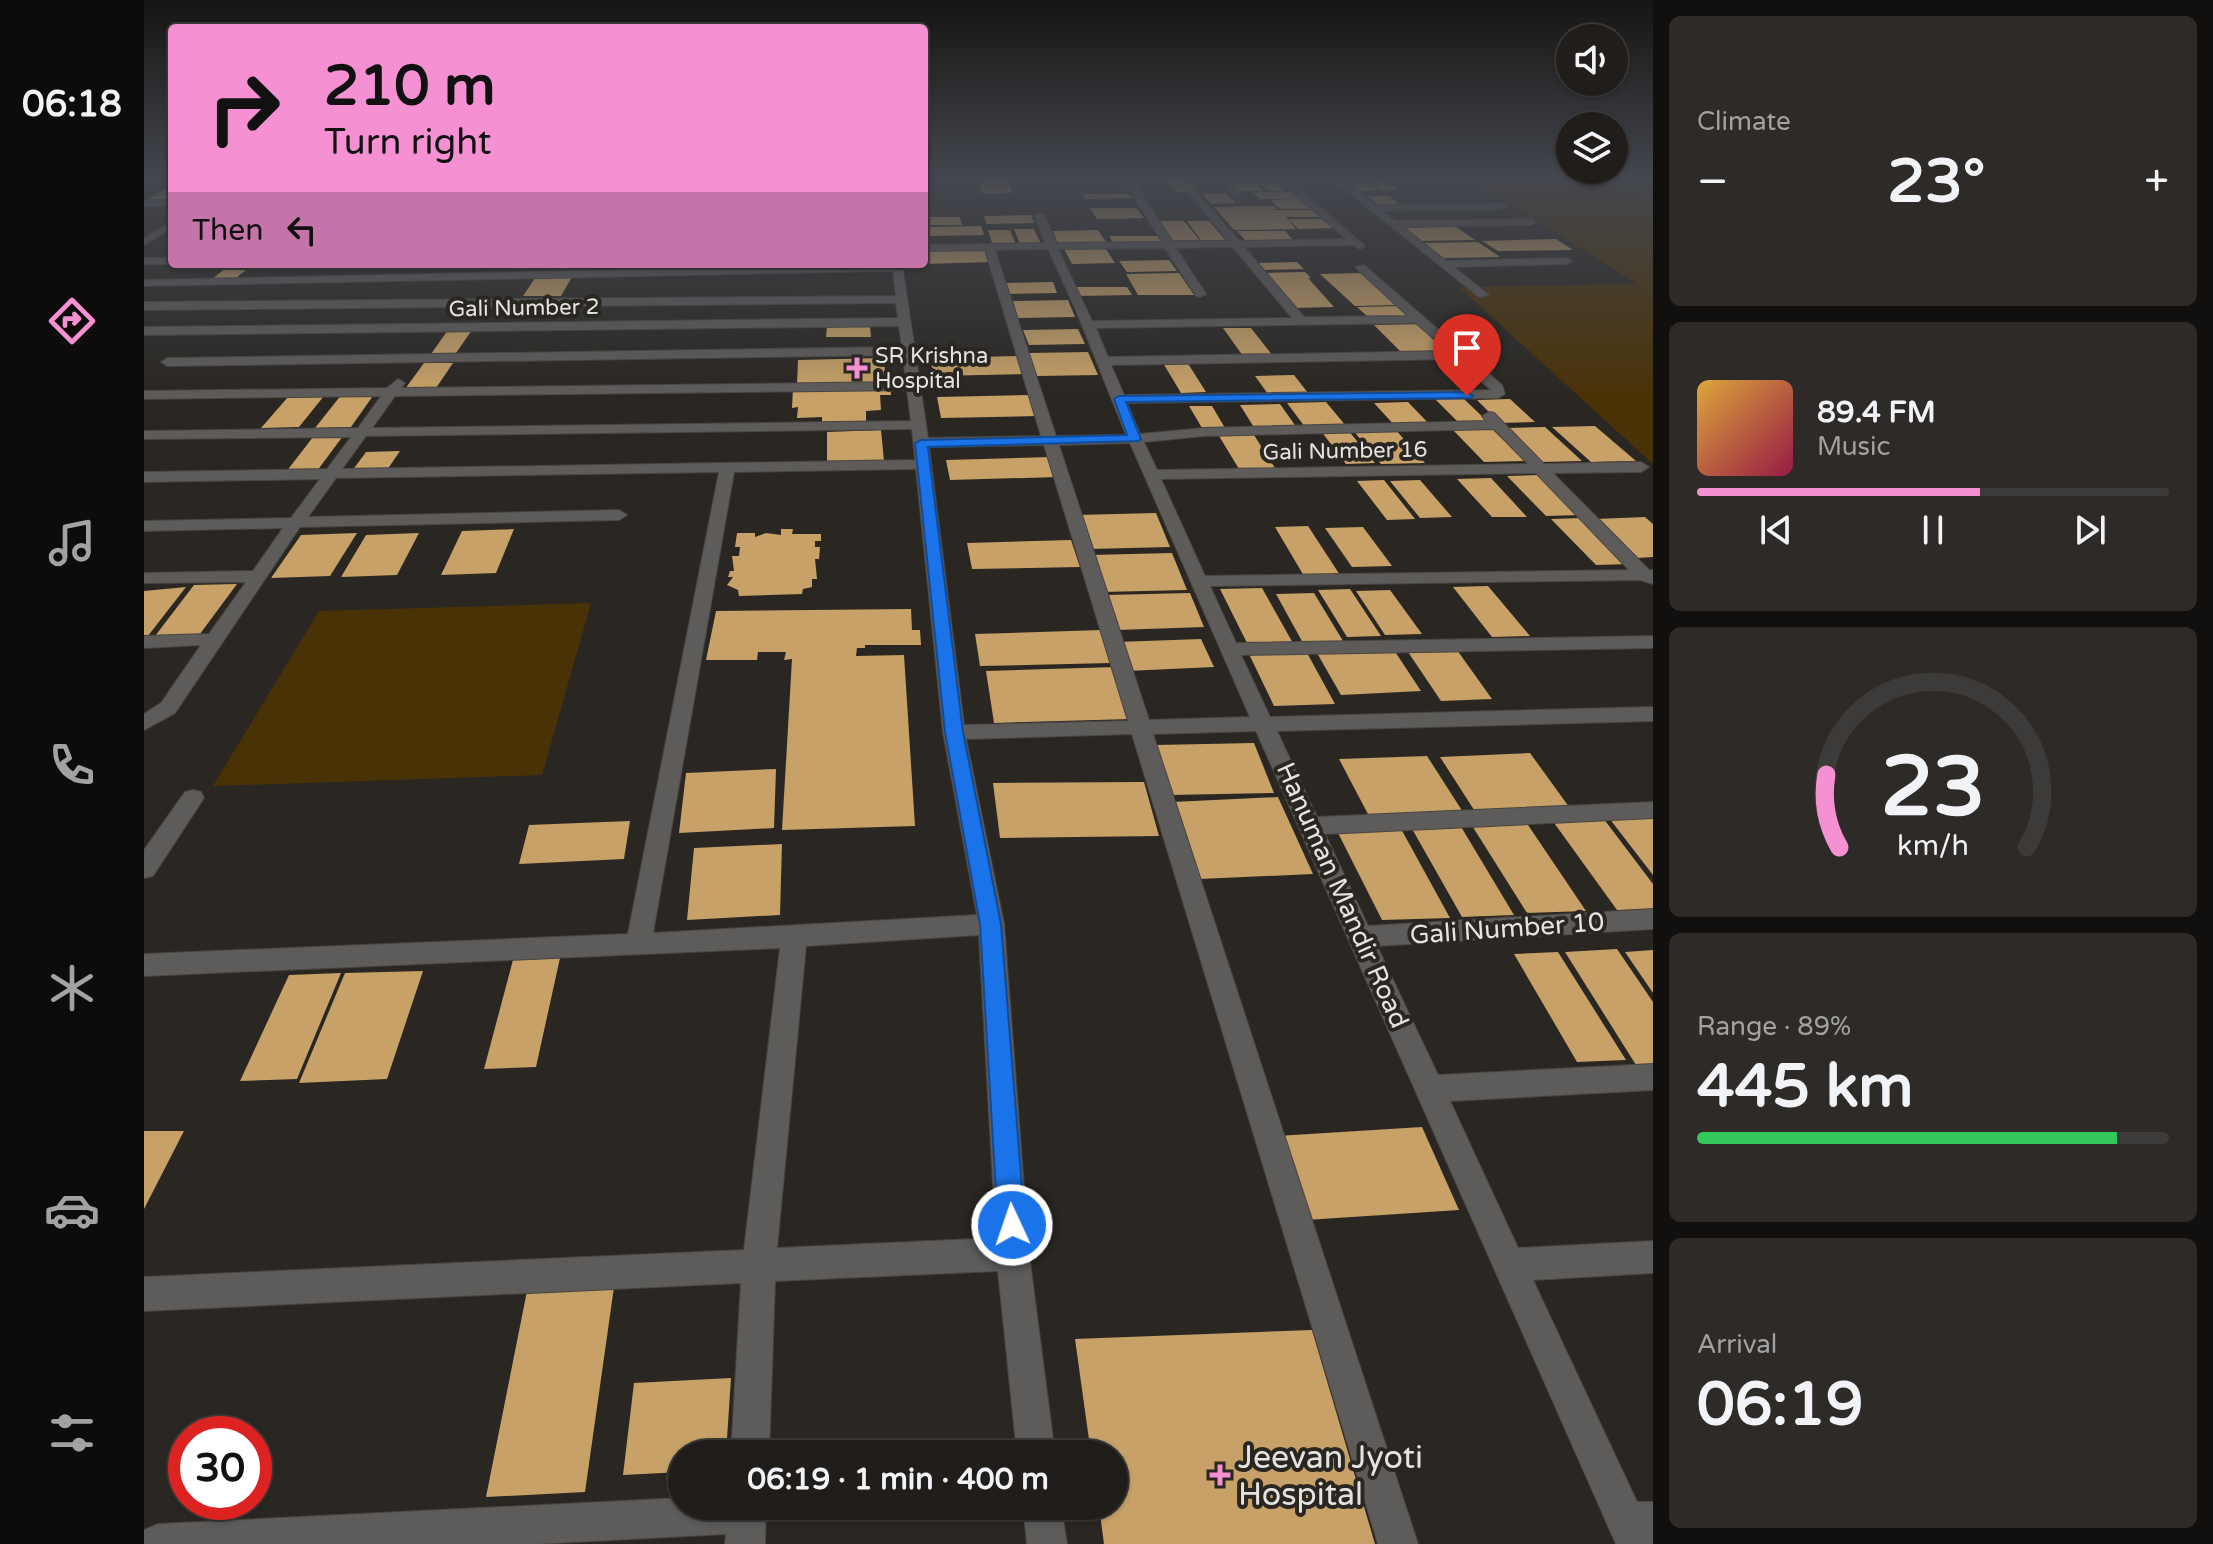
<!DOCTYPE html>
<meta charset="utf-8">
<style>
:root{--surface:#201d1a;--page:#2d2a27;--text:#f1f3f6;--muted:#a2a2a2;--line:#3d3b39;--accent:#f591d2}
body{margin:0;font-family:"Varela Round",sans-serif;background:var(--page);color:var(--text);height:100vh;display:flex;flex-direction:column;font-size:30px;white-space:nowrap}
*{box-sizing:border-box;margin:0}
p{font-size:26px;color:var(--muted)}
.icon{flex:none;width:44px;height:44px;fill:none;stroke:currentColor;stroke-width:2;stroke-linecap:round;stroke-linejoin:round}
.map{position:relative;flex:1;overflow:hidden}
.side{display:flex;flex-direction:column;gap:16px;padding:16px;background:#12100e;width:560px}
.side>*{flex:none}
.hud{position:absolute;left:24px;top:24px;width:760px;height:244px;border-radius:8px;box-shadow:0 2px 6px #0004,0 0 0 2px var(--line);background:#f591d2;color:#111;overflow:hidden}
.controls{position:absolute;left:1412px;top:24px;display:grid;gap:16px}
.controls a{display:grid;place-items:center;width:72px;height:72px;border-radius:50%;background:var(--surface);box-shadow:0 2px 6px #0004,0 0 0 2px var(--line);font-size:40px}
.speed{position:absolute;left:24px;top:1416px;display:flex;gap:16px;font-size:40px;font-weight:700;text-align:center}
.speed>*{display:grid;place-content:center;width:104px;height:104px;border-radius:50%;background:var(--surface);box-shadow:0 2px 6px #0004,0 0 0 2px var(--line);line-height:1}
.speed .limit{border:12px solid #d22;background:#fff;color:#111}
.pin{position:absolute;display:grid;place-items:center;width:68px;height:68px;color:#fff;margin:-82px -34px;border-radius:50% 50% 50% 0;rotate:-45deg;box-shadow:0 0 8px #0007}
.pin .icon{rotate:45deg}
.me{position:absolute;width:88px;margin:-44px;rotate:357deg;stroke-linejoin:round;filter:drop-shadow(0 0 6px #0008)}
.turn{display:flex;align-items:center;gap:28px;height:168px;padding:0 24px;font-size:36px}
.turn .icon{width:104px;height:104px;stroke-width:2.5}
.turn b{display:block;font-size:56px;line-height:68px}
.then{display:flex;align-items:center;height:76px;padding:0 24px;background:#0003;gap:16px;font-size:30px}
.big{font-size:60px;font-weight:700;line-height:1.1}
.side .widget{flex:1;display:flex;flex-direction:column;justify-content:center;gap:12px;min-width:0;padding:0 28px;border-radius:12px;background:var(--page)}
.side .dial{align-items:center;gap:0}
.dial svg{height:208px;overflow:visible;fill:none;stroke:var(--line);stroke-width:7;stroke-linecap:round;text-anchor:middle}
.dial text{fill:var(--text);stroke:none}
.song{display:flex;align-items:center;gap:24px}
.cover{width:96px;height:96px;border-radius:12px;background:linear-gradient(135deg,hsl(40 70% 55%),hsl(340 70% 35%))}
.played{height:8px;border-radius:4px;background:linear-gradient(90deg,var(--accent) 60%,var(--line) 60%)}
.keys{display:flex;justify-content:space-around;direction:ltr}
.heat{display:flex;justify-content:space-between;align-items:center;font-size:44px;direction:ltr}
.charge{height:12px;border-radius:6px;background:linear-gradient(90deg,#34c759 89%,var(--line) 0)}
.trip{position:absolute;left:524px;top:1440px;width:460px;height:80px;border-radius:40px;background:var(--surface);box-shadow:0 2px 6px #0004,0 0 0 2px var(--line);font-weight:700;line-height:80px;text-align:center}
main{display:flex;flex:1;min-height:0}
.tab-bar{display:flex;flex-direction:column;width:144px;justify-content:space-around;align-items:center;background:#0d0c0a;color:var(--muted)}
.tab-bar .icon{width:56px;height:56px}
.tab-bar .current{color:var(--accent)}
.tab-bar b{font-size:36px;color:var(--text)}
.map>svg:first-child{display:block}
</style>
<main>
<nav class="tab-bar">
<b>06:18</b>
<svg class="icon current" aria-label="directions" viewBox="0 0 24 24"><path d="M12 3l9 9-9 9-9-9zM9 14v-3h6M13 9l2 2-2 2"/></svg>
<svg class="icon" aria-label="music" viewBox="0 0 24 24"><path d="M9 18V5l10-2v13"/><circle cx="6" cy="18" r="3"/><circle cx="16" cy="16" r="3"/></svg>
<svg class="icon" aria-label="phone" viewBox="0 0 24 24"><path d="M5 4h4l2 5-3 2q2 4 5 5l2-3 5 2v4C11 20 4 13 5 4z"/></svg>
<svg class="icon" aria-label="climate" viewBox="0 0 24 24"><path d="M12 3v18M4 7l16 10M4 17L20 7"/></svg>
<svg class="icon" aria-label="car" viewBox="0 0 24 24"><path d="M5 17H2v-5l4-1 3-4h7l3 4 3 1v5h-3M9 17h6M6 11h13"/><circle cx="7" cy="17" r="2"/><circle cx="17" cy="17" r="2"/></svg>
<svg class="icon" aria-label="filters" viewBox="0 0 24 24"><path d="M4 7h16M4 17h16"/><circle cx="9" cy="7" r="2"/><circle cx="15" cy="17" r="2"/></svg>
</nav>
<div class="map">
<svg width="1509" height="1544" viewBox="0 0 1509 1544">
<rect width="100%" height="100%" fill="#2a2722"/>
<path fill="#4a3207" d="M 1326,179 L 1509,179 L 1509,464 L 1315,287 L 1494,284 Z
M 447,603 L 398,775 L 69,786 L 175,611 Z"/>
<path fill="#c7a167" d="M 833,179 L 863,179 L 869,193 L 839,194 Z
M 1022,179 L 1042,179 L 1053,191 L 1032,192 Z
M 1225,181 L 1242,181 L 1254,190 L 1237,191 Z
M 1115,182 L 1132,182 L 1141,191 L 1124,191 Z
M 1204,182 L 1223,182 L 1234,190 L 1215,191 Z
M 1085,184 L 1112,184 L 1119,191 L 1092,191 Z
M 21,189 L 28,189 L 28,197 L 22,201 L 1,201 Z
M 1109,192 L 1150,192 L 1167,209 L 1136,209 L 1126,200 L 1150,199 L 1116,199 Z
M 1058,193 L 1082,193 L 1092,203 L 1067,204 Z
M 938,194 L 984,194 L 988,198 L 941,199 Z
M 1223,196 L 1245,196 L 1257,205 L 1235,205 Z
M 1130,206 L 1133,209 L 1128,210 L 1170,210 L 1177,217 L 1142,217 L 1152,229 L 1090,230 L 1070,207 Z
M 946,208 L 992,208 L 1000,218 L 953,219 Z
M 887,215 L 890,223 L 843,224 L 840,216 Z
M 780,217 L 816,217 L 818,225 L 780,225 Z
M 1144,219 L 1183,219 L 1194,228 L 1154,229 Z
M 1016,221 L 1040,221 L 1057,242 L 1031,243 Z
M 1043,221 L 1065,221 L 1083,242 L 1059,243 Z
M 1309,225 L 1331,240 L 1276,241 L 1256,226 Z
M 837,226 L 840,235 L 780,236 L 780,227 Z
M 870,229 L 890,229 L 897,244 L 876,244 Z
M 844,230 L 866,230 L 872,245 L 849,246 Z
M 954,230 L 963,244 L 914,245 L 909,231 Z
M 1093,231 L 1141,231 L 1150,241 L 1102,241 Z
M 965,236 L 1013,236 L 1019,244 L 970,244 Z
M 1412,239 L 1429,250 L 1354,251 L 1338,241 Z
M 1334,242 L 1356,257 L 1299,258 L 1279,243 Z
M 920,249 L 962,249 L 971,263 L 928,264 Z
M 843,250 L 848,262 L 780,264 L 780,251 Z
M 1025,260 L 1033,271 L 983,272 L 975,261 Z
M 1153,262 L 1160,269 L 1118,270 L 1112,263 Z
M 87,264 L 109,264 L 91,279 L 68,279 Z
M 571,264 L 619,264 L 618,269 L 570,270 Z
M 1161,272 L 1167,278 L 1164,278 L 1190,307 L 1149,308 L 1119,273 Z
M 1035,273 L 1050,295 L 994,295 L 982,274 Z
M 1217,273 L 1243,297 L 1253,305 L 1211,306 L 1176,274 Z
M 428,277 L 417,296 L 379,296 L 391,278 Z
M 909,282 L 913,293 L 861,294 L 857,283 Z
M 929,287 L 983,287 L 988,295 L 933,296 Z
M 924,300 L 931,317 L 874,318 L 869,301 Z
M 1254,306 L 1265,316 L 1224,317 L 1213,307 Z
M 1273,324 L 1305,354 L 1260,355 L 1230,325 Z
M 683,327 L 726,327 L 727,337 L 682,337 Z
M 1079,328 L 1107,328 L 1129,356 L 1099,356 Z
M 934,329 L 941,344 L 885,345 L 879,330 Z
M 304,330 L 328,330 L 312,353 L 287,354 Z
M 944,352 L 954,375 L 893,376 L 885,353 Z
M 875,356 L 882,374 L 790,376 L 786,358 Z
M 740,358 L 742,384 L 653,386 L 654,360 Z
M 1043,362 L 1062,392 L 1037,393 L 1019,363 Z
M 280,363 L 309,363 L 292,388 L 261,389 Z
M 1150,375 L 1164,393 L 1124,394 L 1111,376 Z
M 746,387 L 747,395 L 736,395 L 737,410 L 722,411 L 722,421 L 678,422 L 678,417 L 653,418 L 654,407 L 648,408 L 649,388 Z
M 231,393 L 207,427 L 171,428 L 198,394 Z
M 887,395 L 894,416 L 797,418 L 793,397 Z
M 180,396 L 155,427 L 117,428 L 144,397 Z
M 1319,398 L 1346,424 L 1317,425 L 1291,399 Z
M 1366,399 L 1391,422 L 1356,423 L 1333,400 Z
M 1182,402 L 1202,426 L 1161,427 L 1143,403 Z
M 1264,402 L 1287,426 L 1252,427 L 1230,403 Z
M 1136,404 L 1153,428 L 1111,429 L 1096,405 Z
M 1045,406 L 1068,406 L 1081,428 L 1058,428 Z
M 1451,426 L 1492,461 L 1447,462 L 1408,427 Z
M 1401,427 L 1438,461 L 1397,462 L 1361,428 Z
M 1250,428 L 1281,463 L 1237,464 L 1208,429 Z
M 1347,428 L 1381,461 L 1340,462 L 1308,429 Z
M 737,430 L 740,461 L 683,463 L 683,432 Z
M 1204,430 L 1231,463 L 1202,464 L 1177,431 Z
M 1110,435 L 1131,468 L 1095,469 L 1075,436 Z
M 199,436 L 173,471 L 142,472 L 169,437 Z
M 256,451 L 243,470 L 208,471 L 222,452 Z
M 907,457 L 914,477 L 806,480 L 802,460 Z
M 1395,475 L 1437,515 L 1402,516 L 1363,476 Z
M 1347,478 L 1383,517 L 1348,517 L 1313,479 Z
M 1240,480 L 1271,519 L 1243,520 L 1213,481 Z
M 1276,480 L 1308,517 L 1276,518 L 1246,481 Z
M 1012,513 L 1026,547 L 945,549 L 933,515 Z
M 1501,517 L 1509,524 L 1509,557 L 1493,558 L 1452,519 Z
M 1438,518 L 1486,564 L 1452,565 L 1407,519 Z
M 1164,526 L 1196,575 L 1160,576 L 1131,527 Z
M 1219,527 L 1248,566 L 1208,567 L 1181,528 Z
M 370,529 L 352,573 L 297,575 L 318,531 Z
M 637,529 L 649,529 L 648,534 L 677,534 L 677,541 L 671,541 L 671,547 L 676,547 L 675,559 L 671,559 L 673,579 L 668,579 L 668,587 L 659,589 L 658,594 L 595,596 L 594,590 L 583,585 L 589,577 L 584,577 L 586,571 L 590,571 L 588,556 L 595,556 L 596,547 L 591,547 L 593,533 L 611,533 L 611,537 L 622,533 L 637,535 Z
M 213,533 L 186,576 L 127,578 L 157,535 Z
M 275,533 L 253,575 L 197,577 L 222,535 Z
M 927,540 L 936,567 L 828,569 L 823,543 Z
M 1028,553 L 1043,590 L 958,592 L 946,555 Z
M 93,584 L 53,638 L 8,640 L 50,585 Z
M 1344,586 L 1386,636 L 1348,637 L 1309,587 Z
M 42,587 L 0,641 L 0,591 Z
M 1118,588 L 1150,645 L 1105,647 L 1076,589 Z
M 1206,589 L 1237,636 L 1203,637 L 1174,590 Z
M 1246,590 L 1278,634 L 1241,635 L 1212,591 Z
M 1046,593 L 1060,627 L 973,630 L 962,595 Z
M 1170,593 L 1199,641 L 1159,643 L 1132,594 Z
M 767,609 L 768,630 L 776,630 L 777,645 L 721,645 L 721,648 L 713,648 L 712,656 L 760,655 L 771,826 L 638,830 L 648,659 L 640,660 L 642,652 L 614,652 L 613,660 L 562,660 L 572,611 Z
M 957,630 L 967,663 L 836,666 L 831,634 Z
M 1057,639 L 1070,667 L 983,671 L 973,642 Z
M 1250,650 L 1277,691 L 1197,695 L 1173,653 Z
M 1313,650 L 1348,699 L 1297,701 L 1264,652 Z
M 1162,651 L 1191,704 L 1130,706 L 1104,652 Z
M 971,667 L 987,719 L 850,723 L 842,671 Z
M 1110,743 L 1130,793 L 1027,795 L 1012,745 Z
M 1386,753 L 1428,811 L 1334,816 L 1296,757 Z
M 1283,756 L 1319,812 L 1225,816 L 1195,759 Z
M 632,769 L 630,828 L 535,833 L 542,773 Z
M 1000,782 L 1015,836 L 856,838 L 849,783 Z
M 1134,797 L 1169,874 L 1055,879 L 1028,802 Z
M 1509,816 L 1509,875 L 1465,818 Z
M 1459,818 L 1509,884 L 1509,909 L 1473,910 L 1408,820 Z
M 486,821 L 480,859 L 375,864 L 385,825 Z
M 1382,822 L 1442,911 L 1383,913 L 1327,824 Z
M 1316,825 L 1370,915 L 1318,917 L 1267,827 Z
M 1256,827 L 1306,918 L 1238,920 L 1192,829 Z
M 638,844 L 636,915 L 543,920 L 550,848 Z
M 1473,949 L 1509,1002 L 1509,1064 L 1492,1065 L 1421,952 Z
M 1509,950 L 1509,993 L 1481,952 Z
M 1414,952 L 1482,1060 L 1433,1062 L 1370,954 Z
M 416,958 L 392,1067 L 340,1069 L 369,960 Z
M 279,971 L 243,1079 L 155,1083 L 201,973 Z
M 197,973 L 153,1079 L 96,1081 L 145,975 Z
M 1278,1127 L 1315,1210 L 1162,1220 L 1133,1136 Z
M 0,1131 L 40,1131 L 0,1209 Z
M 470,1287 L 441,1492 L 342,1497 L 383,1291 Z
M 1168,1330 L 1231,1544 L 960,1544 L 955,1506 L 970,1506 L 970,1454 L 947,1454 L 931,1339 Z
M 587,1378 L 582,1454 L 538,1454 L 538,1472 L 479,1475 L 490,1383 Z"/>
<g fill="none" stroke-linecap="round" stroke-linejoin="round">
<defs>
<path id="minor" d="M 979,179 L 988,179 L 1028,241 L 1084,241 L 1045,193 L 1050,190 L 1095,241 L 1202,239 L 1148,192 L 1156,190 L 1221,246 L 1216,249 L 1209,245 L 1100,247 L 1160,317 L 1264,316 L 1211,267 L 1220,265 L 1358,385 L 1361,394 L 1354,398 L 983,403 L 996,434 L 1060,428 L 1342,421 L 1338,416 L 1345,412 L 1350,413 L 1400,464 L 1497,462 L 1505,467 L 1497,472 L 1409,473 L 1505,570 L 1509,570 L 1509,584 L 1496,580 L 1066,586 L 1092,643 L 1509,636 L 1509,648 L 1097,655 L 1126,717 L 1509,707 L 1509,721 L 1133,731 L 1173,817 L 1509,802 L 1509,818 L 1181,834 L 1224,926 L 1509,909 L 1509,929 L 1233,946 L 1294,1075 L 1509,1064 L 1509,1090 L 1306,1101 L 1374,1248 L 1509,1241 L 1509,1273 L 1389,1280 L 1493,1502 L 1509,1502 L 1509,1544 L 1472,1544 L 1112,731 L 1009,734 L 1274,1544 L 1234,1544 L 988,734 L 822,739 L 860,924 L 885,1254 L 911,1454 L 873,1454 L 854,1271 L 631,1281 L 625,1454 L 587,1454 L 597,1283 L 0,1311 L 0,1277 L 600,1250 L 636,948 L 0,976 L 0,954 L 484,934 L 575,472 L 192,478 L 164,517 L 475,510 L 483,515 L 475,520 L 156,527 L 31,713 L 0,730 L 0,714 L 17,703 L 57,645 L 0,648 L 0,636 L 65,634 L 102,582 L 0,583 L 0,573 L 109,571 L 139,528 L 0,531 L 0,521 L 147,518 L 176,479 L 0,482 L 0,472 L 183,469 L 207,437 L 0,439 L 0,431 L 214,428 L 237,396 L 0,399 L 0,391 L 243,388 L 254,379 L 261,383 L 257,388 L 762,382 L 759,355 L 23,366 L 17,362 L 23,358 L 758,347 L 755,326 L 0,335 L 0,327 L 754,318 L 752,303 L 0,310 L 0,302 L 752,296 L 749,271 L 0,286 L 0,280 L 758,264 L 784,438 L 897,436 L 841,250 L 780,251 L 780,245 L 901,243 L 891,216 L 896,213 L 901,216 L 912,243 L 1018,242 ZM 1089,247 L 1148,318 L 948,321 L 914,249 L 1021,248 L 1052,296 L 1056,297 L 1062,294 L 1032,248 ZM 904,249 L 931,308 L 982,435 L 912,436 L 851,250 ZM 1272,323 L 1304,351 L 964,357 L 952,328 ZM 1312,359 L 1347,390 L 980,395 L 967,365 ZM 763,390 L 767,421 L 228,428 L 251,396 ZM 768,429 L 771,460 L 198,469 L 222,436 ZM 1350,429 L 1384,464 L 1013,470 L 1000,442 L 1060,436 ZM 986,443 L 1106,717 L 1005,720 L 915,445 ZM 900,445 L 984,721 L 820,725 L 785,447 ZM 772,469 L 799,732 L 833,915 L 509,933 L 590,472 ZM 1392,473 L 1485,570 L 1061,576 L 1017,479 ZM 835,935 L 852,1238 L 633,1248 L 662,946 Z
M 1075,179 L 1084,179 L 1095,196 L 1089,196 Z
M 1111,179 L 1179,179 L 1175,182 Z
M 1188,179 L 1198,179 L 1231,205 L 1358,203 L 1363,206 L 1358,209 L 1238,211 L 1251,221 L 1387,219 L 1392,222 L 1387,225 L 1259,227 L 1302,261 L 1423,258 L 1428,261 L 1423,264 L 1310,267 L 1345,295 L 1335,297 Z
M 0,200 L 28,200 L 28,206 L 0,206 Z
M 28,221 L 28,228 L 0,245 L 0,238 Z
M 0,258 L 28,258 L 29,264 L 0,264 Z
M 49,790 L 57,792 L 60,798 L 9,876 L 0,878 L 0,850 L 41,792 Z
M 538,1498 L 538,1506 L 622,1506 L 621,1544 L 581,1544 L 582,1534 L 393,1544 L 0,1544 L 0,1530 L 14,1524 Z
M 879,1506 L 917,1506 L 923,1544 L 883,1544 Z"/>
</defs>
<use href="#minor" stroke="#484540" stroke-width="2"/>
<path stroke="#7c7a75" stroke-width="2" stroke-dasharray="3 2" stroke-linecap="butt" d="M 1468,179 L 1509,200"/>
<use href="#minor" fill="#5e5b5b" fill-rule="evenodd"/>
</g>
<linearGradient id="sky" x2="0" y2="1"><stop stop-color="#171513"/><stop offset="0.45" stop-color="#44474f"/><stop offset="1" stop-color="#44474f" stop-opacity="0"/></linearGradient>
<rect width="1509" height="395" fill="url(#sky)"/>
<path fill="#1a73e8" stroke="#114b97" stroke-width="2" d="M 1323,392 L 1329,396 L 1327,398 L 982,402 L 997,439 L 995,441 L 784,447 L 819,732 L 857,924 L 881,1225 L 877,1234 L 868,1238 L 858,1234 L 854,1225 L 836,924 L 801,732 L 771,443 L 777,440 L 983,435 L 970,399 L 975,396 Z"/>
<g fill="#f591d2" stroke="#2a2722" stroke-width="3">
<path d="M709 356h8v8h8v8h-8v8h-8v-8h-8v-8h8z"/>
<path d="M1072 1463h8v8h8v8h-8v8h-8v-8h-8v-8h8z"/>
</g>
<g text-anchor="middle" stroke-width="8" stroke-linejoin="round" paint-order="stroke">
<g font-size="22" fill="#e6e4e0" stroke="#2a2722">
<text transform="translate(380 307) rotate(-1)" y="8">Gali Number 2</text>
<text transform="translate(1201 450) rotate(-1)" y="8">Gali Number 16</text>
</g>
<g font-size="22" fill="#e6e4e0" stroke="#2a2722" text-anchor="start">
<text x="731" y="363">SR Krishna<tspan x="731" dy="25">Hospital</tspan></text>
</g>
<g font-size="26" fill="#e6e4e0" stroke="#2a2722">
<text transform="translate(1199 895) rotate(66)" y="9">Hanuman Mandir Road</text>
<text transform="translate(1363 928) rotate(-4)" y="9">Gali Number 10</text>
</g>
<g font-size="32" fill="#e6e4e0" stroke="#2a2722" text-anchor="start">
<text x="1094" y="1468">Jeevan Jyoti<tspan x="1094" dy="37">Hospital</tspan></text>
</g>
</g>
</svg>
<div class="controls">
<a><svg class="icon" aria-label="sound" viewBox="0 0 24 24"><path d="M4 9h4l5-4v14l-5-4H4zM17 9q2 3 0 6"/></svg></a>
<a><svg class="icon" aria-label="layers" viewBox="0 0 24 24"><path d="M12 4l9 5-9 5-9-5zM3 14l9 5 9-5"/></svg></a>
</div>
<div class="speed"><div class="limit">30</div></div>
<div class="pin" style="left:1323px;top:396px;background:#d93025"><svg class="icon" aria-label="arrive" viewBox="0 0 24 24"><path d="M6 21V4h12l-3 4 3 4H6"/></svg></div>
<svg class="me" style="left:868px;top:1225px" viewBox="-20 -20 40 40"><circle r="17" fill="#1a73e8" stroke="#fff" stroke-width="3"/><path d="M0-11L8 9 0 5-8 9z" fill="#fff"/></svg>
<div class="trip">06:19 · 1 min · 400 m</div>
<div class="hud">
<div class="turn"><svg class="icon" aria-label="right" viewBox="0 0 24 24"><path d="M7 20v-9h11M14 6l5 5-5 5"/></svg><div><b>210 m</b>Turn right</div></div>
<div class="then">Then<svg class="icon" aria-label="left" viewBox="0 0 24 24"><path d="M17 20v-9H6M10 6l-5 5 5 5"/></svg></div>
</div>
</div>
<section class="side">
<div class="widget"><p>Climate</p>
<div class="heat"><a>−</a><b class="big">23°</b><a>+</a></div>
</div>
<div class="widget">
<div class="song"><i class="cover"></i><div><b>89.4 FM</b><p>Music</p></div></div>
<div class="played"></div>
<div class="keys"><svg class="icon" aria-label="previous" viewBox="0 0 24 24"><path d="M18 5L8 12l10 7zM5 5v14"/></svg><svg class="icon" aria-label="pause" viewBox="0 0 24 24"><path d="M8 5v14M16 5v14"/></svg><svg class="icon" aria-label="next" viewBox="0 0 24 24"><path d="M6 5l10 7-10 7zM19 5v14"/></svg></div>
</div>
<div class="widget dial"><svg viewBox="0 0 100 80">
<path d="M14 69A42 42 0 1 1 86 69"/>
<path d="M14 69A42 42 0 0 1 9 41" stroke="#f591d2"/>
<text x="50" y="56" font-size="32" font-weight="700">23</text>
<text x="50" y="72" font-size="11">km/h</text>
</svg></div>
<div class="widget"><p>Range · 89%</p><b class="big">445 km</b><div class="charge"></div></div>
<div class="widget"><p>Arrival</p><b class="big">06:19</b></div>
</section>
</main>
